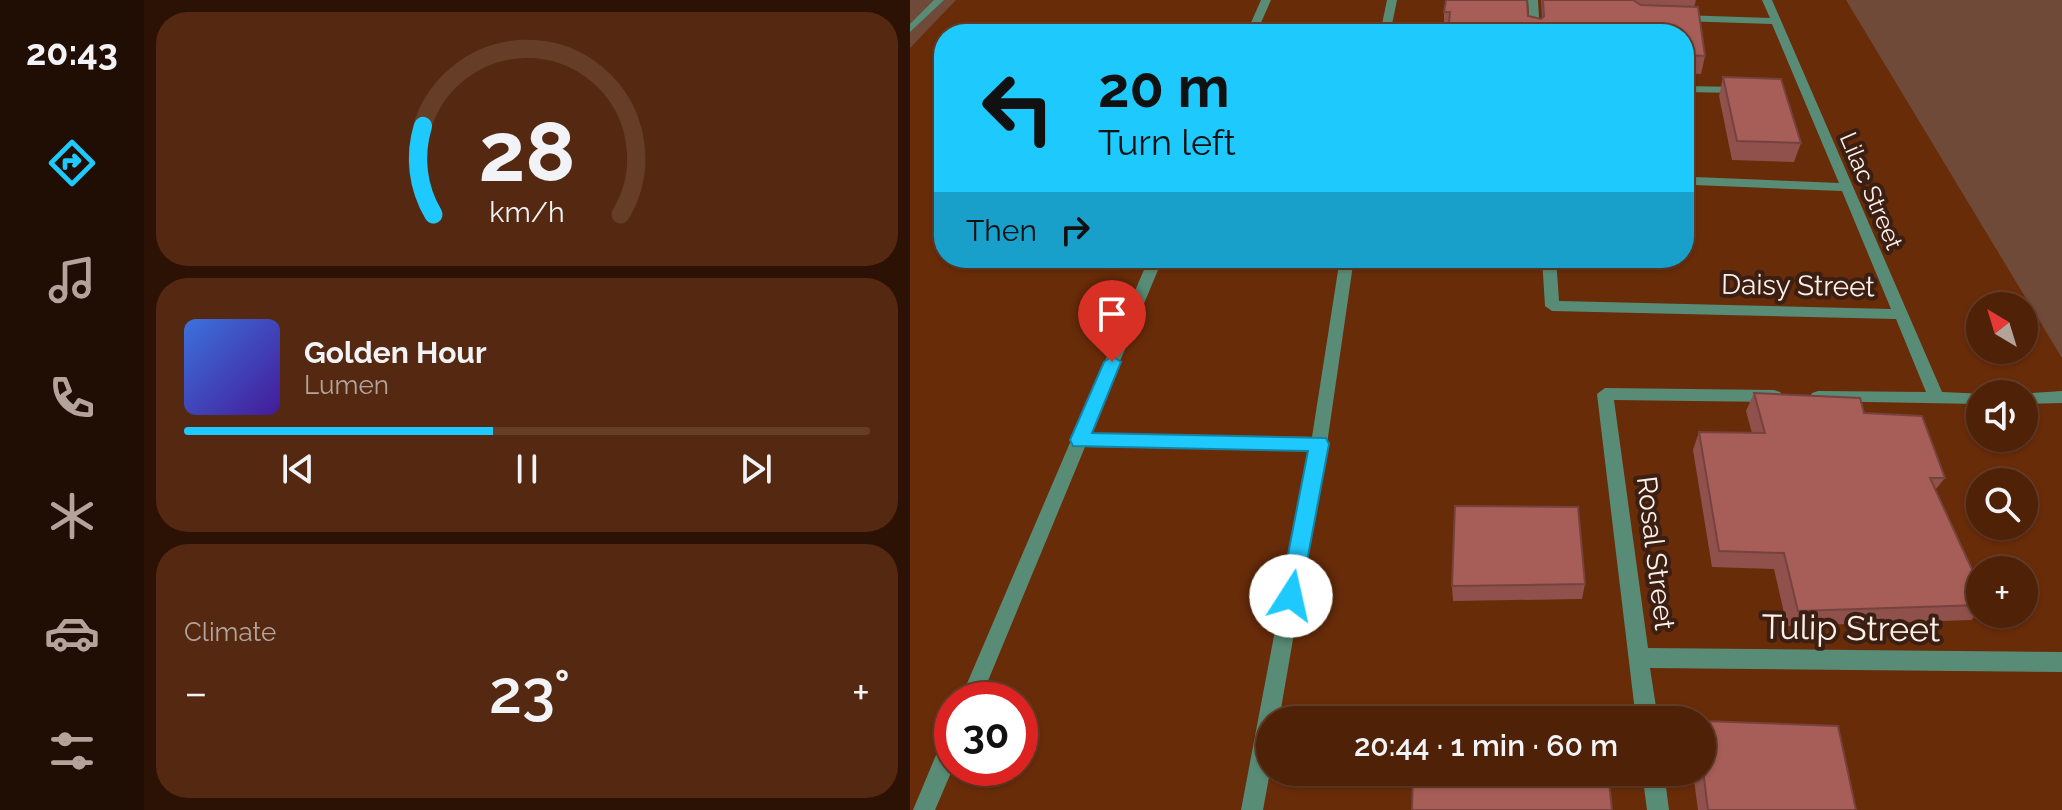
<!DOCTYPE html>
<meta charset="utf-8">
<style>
:root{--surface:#4f2107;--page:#552911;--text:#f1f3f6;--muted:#b3a39b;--line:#663e28;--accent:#1ec9fd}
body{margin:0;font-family:Raleway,sans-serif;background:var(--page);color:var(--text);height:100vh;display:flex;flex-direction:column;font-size:30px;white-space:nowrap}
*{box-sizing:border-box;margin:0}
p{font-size:26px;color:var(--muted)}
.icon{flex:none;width:44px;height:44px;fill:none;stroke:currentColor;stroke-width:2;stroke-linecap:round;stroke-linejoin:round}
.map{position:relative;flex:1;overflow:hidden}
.drawer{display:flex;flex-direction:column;gap:12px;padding:12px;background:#2b1204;width:766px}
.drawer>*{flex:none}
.banner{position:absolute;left:24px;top:24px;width:760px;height:244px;border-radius:32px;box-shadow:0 2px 6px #0004,0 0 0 2px var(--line);background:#1ec9fd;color:#111;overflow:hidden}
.needle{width:52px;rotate:322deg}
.controls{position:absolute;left:1056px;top:292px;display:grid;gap:16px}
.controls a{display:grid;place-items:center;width:72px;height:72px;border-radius:50%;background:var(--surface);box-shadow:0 2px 6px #0004,0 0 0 2px var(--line);font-size:40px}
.speed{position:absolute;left:24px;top:682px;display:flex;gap:16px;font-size:40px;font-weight:700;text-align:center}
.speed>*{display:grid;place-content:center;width:104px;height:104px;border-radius:50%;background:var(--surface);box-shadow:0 2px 6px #0004,0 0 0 2px var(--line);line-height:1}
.speed .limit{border:12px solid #d22;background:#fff;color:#111}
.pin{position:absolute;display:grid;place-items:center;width:68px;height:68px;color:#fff;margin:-82px -34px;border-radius:50% 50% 50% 0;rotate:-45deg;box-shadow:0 0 8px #0007}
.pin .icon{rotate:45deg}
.me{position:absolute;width:88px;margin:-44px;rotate:10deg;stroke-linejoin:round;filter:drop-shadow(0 0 6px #0008)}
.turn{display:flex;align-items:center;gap:28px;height:168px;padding:0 32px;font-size:36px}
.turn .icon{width:104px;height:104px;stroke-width:2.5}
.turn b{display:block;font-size:56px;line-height:68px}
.then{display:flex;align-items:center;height:76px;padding:0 32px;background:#0003;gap:16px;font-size:30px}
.big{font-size:60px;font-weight:600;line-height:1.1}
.drawer .card{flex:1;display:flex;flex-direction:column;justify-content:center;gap:12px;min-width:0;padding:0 28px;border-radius:32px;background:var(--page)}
.drawer .dial{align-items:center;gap:0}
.dial svg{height:208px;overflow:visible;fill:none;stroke:var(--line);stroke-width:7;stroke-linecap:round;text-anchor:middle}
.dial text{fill:var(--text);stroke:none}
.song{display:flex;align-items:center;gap:24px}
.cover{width:96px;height:96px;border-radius:12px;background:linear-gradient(135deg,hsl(220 70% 55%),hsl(260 70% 35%))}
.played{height:8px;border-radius:4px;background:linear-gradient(90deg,var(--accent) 45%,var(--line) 45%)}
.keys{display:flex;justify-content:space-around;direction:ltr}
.heat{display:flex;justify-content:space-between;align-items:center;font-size:44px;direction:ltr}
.trip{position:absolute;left:346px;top:706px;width:460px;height:80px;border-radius:40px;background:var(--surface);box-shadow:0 2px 6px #0004,0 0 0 2px var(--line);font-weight:600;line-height:80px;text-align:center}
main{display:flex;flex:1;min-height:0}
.menu{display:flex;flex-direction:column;width:144px;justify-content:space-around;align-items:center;background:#200d03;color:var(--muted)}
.menu .icon{width:56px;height:56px}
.menu .active{color:var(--accent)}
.menu b{font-size:36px;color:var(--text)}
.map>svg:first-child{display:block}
</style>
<main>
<nav class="menu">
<b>20:43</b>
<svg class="icon active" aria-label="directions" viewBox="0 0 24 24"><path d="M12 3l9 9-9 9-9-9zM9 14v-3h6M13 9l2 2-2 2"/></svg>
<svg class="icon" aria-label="music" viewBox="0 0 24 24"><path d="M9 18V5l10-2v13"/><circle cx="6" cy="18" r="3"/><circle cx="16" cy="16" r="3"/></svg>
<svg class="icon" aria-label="phone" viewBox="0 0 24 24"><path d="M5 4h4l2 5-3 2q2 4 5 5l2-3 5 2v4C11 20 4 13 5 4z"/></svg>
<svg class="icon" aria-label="climate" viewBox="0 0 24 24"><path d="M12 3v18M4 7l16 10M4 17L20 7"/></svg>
<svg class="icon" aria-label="car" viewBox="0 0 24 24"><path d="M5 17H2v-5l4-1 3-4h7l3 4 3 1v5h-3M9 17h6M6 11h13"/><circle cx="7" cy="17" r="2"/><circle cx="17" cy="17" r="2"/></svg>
<svg class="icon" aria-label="filters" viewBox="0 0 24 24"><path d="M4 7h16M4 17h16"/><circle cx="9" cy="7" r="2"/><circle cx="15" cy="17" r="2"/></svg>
</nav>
<section class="drawer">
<div class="card dial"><svg viewBox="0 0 100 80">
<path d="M14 69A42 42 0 1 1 86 69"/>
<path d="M14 69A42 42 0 0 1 10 35" stroke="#1ec9fd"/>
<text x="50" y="56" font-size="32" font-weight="700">28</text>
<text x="50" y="72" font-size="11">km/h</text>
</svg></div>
<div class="card">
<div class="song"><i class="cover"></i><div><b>Golden Hour</b><p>Lumen</p></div></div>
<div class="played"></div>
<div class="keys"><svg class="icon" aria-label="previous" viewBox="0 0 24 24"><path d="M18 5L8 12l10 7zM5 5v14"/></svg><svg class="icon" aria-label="pause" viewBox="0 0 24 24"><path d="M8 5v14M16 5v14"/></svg><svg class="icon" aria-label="next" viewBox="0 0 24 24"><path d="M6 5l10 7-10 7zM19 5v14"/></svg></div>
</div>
<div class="card"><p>Climate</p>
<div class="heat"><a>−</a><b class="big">23°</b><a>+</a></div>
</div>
</section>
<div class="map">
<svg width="1152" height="810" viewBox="0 0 1152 810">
<rect width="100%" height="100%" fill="#692c09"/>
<path fill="#704a38" d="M 0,0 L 46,0 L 0,48 Z
M 936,0 L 1152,0 L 1152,358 Z"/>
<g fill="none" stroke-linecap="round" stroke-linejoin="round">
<path fill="#598c76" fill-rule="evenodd" d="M 24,0 L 34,0 L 0,32 L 0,24 Z"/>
<path fill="#598c76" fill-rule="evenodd" d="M 351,0 L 361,0 L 346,34 L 336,34 Z
M 477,0 L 487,0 L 480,34 L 470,34 Z
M 618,0 L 628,0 L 630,34 L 620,34 Z
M 852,0 L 862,0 L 1032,392 L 1076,394 L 1070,394 L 1070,404 L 902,401 L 900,397 L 902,393 L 908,391 L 1016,392 L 986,319 L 642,311 L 635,306 L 632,258 L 646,258 L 649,301 L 981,309 L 932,191 L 784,185 L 778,181 L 784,177 L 929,183 L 862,24 L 771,21 L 766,18 L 771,15 L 860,18 Z
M 774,86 L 830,87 L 835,90 L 830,93 L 774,92 Z
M 239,258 L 253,258 L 180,433 L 402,437 L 430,258 L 444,258 L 417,444 L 369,720 L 360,720 L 360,772 L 353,810 L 331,810 L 399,451 L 175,447 L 70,700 L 50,700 Z
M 695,388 L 864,390 L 870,392 L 872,396 L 870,400 L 864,402 L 704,400 L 738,648 L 1152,652 L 1152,672 L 740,668 L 748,720 L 726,720 L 687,394 Z
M 1152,391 L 1152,403 L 1114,404 L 1114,394 L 1108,394 Z
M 42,733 L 43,768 L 25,810 L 3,810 L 34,736 Z
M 732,772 L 754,772 L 759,810 L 737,810 Z"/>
</g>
<path fill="#90514c" d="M 631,0 L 786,0 L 784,7 L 795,56 L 791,74 L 774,73 L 774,34 L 534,29 L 534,12 L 618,16 L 631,19 L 632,18 Z
M 813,77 L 891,143 L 884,162 L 822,160 L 809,96 Z
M 844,393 L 954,413 L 1035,478 L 1025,490 L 1070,587 L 1070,612 L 1061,620 L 877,626 L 864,569 L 802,567 L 783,450 L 789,432 L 842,433 L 836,411 Z
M 675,584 L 672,599 L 543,601 L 542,586 Z
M 792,721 L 946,810 L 788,810 L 783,772 L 792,772 Z"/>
<path fill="#a85e58" stroke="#76423e" stroke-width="2" d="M 536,0 L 617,0 L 618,16 L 631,19 L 634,16 L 633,0 L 723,0 L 731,5 L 788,7 L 795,56 L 774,55 L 774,34 L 538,34 L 540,12 L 534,12 Z
M 813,77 L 871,79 L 891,143 L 827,141 Z
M 844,393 L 950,398 L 954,413 L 1012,416 L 1035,478 L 1020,478 L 1070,587 L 1070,605 L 888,611 L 874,553 L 809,551 L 789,432 L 855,433 Z
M 545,506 L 668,507 L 675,584 L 542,586 Z
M 792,721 L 928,726 L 946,810 L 798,810 L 792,762 Z
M 698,773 L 702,810 L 502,810 L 503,775 Z"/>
<path fill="#1ec9fd" stroke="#1483a4" stroke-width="2" d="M 202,356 L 211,362 L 182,433 L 416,438 L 419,444 L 389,604 L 381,607 L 373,604 L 370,596 L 398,451 L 163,446 L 160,440 L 194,362 Z"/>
<g text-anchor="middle" stroke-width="8" stroke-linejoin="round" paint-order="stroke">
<g font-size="24" fill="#feefe8" stroke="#3b1f12">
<text transform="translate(961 191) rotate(67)" y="8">Lilac Street</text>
</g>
<g font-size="28" fill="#feefe8" stroke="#3b1f12">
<text transform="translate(888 285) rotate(1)" y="10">Daisy Street</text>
<text transform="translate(746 553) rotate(83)" y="10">Rosal Street</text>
</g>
<g font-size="34" fill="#feefe8" stroke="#3b1f12">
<text transform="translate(941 628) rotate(1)" y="12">Tulip Street</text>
</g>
</g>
</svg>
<div class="controls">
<a><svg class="needle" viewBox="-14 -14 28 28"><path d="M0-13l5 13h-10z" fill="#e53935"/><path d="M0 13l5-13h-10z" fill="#b3a39b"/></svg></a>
<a><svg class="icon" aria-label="sound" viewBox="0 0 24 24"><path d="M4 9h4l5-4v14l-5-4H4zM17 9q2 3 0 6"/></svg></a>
<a><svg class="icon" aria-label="search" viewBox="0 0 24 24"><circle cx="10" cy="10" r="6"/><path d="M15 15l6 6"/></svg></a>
<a>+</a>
</div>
<div class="speed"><div class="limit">30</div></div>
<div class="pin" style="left:202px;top:362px;background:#d93025"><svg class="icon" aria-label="arrive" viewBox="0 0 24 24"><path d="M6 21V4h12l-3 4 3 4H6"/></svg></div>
<svg class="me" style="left:381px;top:596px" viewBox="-20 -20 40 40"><circle r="19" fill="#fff"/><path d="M0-13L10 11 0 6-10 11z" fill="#1ec9fd"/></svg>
<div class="trip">20:44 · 1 min · 60 m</div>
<div class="banner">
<div class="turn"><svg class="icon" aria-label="left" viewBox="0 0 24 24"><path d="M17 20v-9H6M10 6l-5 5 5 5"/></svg><div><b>20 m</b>Turn left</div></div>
<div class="then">Then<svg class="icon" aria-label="right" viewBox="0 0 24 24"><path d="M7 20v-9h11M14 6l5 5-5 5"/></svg></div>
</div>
</div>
</main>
